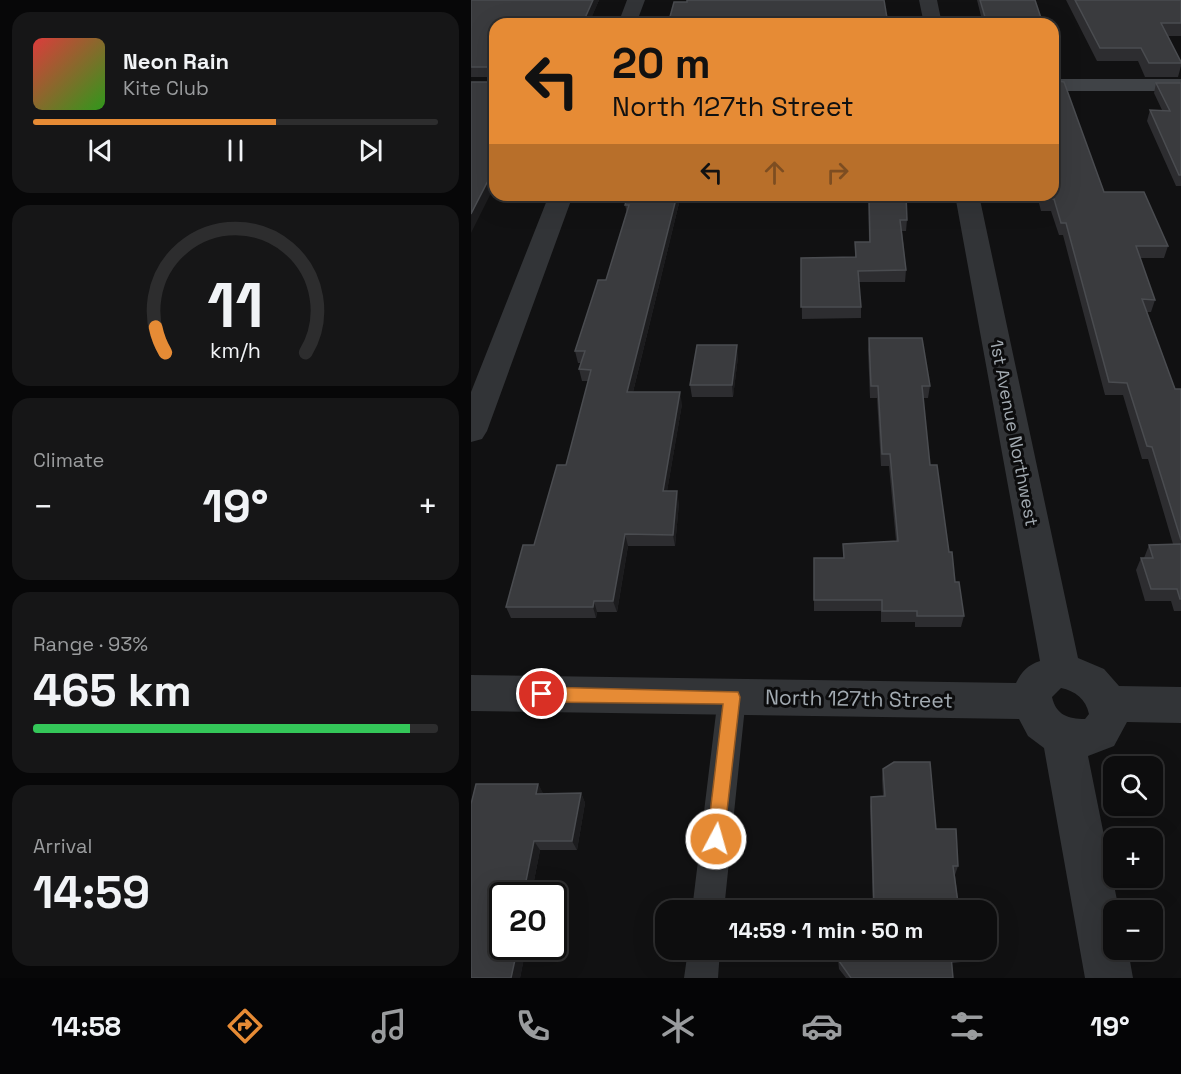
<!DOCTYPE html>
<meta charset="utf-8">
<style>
:root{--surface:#0d0d0e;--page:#161617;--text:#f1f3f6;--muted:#9a9c9e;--line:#2d2d2e;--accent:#e68b35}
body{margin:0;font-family:"Space Grotesk",sans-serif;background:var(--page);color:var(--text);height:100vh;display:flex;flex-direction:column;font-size:22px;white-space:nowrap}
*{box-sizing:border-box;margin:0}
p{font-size:20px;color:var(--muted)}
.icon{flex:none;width:33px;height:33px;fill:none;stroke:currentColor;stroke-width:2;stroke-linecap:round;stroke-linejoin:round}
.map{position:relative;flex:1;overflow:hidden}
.drawer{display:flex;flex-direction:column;gap:12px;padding:12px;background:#070708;width:471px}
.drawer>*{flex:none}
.banner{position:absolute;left:18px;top:18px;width:570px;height:183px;border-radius:18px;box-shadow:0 6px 24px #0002,0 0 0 2px var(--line);background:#e68b35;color:#111;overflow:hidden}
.buttons{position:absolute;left:632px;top:756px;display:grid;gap:12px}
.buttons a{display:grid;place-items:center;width:60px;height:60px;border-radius:12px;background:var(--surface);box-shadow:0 6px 24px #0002,0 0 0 2px var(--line);font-size:30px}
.speed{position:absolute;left:18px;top:882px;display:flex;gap:12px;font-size:30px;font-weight:700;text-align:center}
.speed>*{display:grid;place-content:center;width:78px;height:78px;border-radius:50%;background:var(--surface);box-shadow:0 6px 24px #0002,0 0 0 2px var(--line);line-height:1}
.speed .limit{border:3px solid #111;border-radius:9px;background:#fff;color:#111}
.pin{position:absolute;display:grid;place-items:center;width:51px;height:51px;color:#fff;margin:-26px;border:3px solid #fff;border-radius:50%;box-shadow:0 2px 6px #0007}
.me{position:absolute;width:66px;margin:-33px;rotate:6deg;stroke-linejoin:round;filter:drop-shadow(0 0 4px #0008)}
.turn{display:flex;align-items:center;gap:21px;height:126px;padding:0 24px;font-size:27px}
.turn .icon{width:78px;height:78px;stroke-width:2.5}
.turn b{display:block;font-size:42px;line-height:51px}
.lanes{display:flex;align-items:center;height:57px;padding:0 24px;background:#0003;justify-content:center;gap:30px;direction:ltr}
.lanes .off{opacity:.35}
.big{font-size:45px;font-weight:700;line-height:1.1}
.drawer .card{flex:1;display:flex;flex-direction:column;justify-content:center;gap:9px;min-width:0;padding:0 21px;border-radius:18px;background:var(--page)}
.drawer .dial{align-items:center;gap:0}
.dial svg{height:156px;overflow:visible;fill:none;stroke:var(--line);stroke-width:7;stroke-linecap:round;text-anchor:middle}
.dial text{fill:var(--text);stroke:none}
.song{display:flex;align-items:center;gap:18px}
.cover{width:72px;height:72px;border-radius:9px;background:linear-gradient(135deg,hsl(0 70% 55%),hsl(110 70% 35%))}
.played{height:6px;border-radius:3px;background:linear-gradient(90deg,var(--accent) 60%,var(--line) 60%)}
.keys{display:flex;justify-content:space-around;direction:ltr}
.heat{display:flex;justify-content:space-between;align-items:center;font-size:33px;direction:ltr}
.charge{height:9px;border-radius:4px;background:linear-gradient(90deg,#34c759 93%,var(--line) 0)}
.trip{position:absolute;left:184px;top:900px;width:342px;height:60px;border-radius:18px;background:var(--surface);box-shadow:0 6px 24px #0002,0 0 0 2px var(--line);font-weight:700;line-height:60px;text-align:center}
.tabs{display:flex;height:96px;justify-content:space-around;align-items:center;background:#050506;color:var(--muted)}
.tabs .icon{width:42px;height:42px}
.tabs .current{color:var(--accent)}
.tabs b{font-size:27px;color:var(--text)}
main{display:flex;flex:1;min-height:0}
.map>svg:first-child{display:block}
</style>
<main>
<section class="drawer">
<div class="card">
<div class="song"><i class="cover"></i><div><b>Neon Rain</b><p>Kite Club</p></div></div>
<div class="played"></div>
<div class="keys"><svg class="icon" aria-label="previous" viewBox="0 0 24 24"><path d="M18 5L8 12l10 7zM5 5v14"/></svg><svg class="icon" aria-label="pause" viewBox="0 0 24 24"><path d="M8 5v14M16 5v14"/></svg><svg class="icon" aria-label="next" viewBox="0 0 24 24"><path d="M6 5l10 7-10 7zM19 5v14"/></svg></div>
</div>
<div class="card dial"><svg viewBox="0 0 100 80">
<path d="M14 69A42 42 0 1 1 86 69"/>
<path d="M14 69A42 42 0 0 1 9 56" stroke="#e68b35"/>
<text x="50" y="56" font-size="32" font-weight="700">11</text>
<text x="50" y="72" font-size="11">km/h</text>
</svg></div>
<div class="card"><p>Climate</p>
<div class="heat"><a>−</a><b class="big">19°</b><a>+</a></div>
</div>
<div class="card"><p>Range · 93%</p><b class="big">465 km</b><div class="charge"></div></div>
<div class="card"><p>Arrival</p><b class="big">14:59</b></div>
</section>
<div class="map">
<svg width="710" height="978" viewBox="0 0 710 978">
<rect width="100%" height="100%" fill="#111112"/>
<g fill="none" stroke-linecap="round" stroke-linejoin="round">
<path fill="#323437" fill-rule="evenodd" d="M 261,685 L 271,688 L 275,697 L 253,910 L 221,910 L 247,697 L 251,688 Z
M 217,950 L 249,950 L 247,978 L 213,978 Z"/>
<path fill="#323437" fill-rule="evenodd" d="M 156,0 L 174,0 L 165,24 L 147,24 Z
M 448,0 L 466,0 L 471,24 L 453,24 Z
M 78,195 L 102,195 L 16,431 L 11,439 L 0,442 L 0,392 Z
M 484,195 L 508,195 L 607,658 L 633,669 L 648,686 L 710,687 L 710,723 L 656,722 L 643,746 L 617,756 L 648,910 L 642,910 L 642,950 L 657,950 L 662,978 L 614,978 L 573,748 L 557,736 L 548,719 L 0,711 L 0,675 L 545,683 C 551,671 557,665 569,661 ZM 590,688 C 604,691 615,699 618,714 L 614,719 C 597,719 585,715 581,697 Z"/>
<path fill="#404347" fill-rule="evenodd" d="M 582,79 L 710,79 L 710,91 L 582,91 Z"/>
</g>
<path fill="#2d2d30" d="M 0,0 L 128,0 L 120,18 L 128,18 L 129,24 L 24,24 L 24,185 L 23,77 L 0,77 Z
M 506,0 L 564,0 L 572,24 L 512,24 Z
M 595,0 L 710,0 L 710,36 L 697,36 L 710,62 L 710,66 L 707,77 L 674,77 L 667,61 L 626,61 Z
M 685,83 L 710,83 L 710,186 L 705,186 L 676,121 L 679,110 L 691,110 L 683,93 Z
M 633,192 L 697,246 L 693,258 L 669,258 L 684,300 L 680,312 L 676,312 L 704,389 L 710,389 L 710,611 L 703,611 L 700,601 L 674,601 L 665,570 L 670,558 L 673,558 L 678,545 L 702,544 L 677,459 L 671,459 L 652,395 L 634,395 L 592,235 L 588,235 L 580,211 L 570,211 L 566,195 Z
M 157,195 L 210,195 L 162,392 L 211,404 L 196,491 L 208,503 L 204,546 L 157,546 L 146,612 L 126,612 L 125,618 L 40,618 L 35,607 L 63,545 L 95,465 L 117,381 L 111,381 L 108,369 L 110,363 L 107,363 L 104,351 L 135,280 L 156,213 L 154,205 Z
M 397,195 L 435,195 L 436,220 L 435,231 L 431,231 L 435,270 L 434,282 L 388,282 L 390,307 L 390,318 L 331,319 L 330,258 L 384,257 L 384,242 L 398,242 Z
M 398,338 L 459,386 L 457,398 L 452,398 L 459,465 L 484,582 L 493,616 L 490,627 L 444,627 L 444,622 L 410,622 L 410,611 L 343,611 L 343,558 L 372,558 L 425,541 L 418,466 L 410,466 L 406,398 L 399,398 L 397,350 Z
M 267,357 L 262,397 L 221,397 L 219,385 Z
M 412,769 L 465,829 L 487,866 L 484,875 L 488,910 L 402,910 L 399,807 L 400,797 L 412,796 L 411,779 Z
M 5,784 L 67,784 L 72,794 L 110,793 L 114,803 L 106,850 L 69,850 L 60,896 L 32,896 L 32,946 L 53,946 L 55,948 L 49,978 L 0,978 L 0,804 Z
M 366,950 L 493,950 L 493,955 L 490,962 L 481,963 L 482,978 L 375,978 L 368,969 Z"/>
<path fill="#1c1c1e" d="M 122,0 L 128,0 L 118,24 L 114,18 Z
M 587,66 L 585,77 L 582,78 L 582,68 Z
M 24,167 L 24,185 L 0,233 L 0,214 Z
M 206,195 L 210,195 L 159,404 L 156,392 Z
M 266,345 L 267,357 L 262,397 L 261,385 Z
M 209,392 L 211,404 L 194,503 L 192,491 Z
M 206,491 L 208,503 L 204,546 L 202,535 Z
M 154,534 L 157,546 L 146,612 L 142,601 Z
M 123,601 L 126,612 L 125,618 L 122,607 Z
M 67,784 L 72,793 L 70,804 L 65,794 Z
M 110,793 L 114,803 L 106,850 L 101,841 Z
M 63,841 L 69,850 L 60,896 L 52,896 Z
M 47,946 L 53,946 L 55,948 L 49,978 L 40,978 Z"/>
<path fill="#3a3b3e" stroke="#4a4c50" stroke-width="1.5" d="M 0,0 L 122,0 L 114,18 L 128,18 L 125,24 L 24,24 L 24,167 L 0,214 L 0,82 L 23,82 L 23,67 L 0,67 Z
M 216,0 L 413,0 L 417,24 L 197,24 L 203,2 L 216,2 Z
M 509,0 L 564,0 L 572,24 L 516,24 Z
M 604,0 L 710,0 L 710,23 L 690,23 L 710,62 L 710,63 L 678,63 L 670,48 L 629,48 Z
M 582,51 L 587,66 L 582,68 Z
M 582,80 L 593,82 L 633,192 L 673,192 L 697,246 L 665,246 L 684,300 L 671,299 L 704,389 L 710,389 L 710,540 L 681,447 L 676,446 L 656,383 L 638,382 L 595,223 L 590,223 L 583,199 L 573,199 L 571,195 L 582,195 Z
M 685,83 L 710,83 L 710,175 L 708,175 L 679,110 L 699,111 Z
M 157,195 L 206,195 L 156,392 L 209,392 L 192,491 L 206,491 L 202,535 L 154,534 L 142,601 L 123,601 L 122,607 L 35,607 L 52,545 L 63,545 L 86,465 L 95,465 L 120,370 L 108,369 L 114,351 L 104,351 L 127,280 L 135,280 L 158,205 L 154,205 Z
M 398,195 L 435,195 L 436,220 L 429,220 L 435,270 L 387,271 L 390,307 L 330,307 L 330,258 L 385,257 L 384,242 L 399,242 Z
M 398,338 L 451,338 L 459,386 L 451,386 L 459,465 L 466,465 L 478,552 L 481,552 L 484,582 L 488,582 L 493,616 L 446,616 L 446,611 L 411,611 L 411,600 L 343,600 L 343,558 L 373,558 L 372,544 L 427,541 L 419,454 L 411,454 L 407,386 L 400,386 Z
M 226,345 L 266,345 L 261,385 L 219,385 Z
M 710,544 L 710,599 L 709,599 L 706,589 L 680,589 L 670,558 L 682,558 L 678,545 Z
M 423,762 L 459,762 L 465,829 L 485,829 L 487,866 L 482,866 L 488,910 L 403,910 L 400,797 L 414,796 L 412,769 Z
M 5,784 L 67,784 L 65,794 L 110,793 L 101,841 L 63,841 L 52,896 L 32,896 L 32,946 L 47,946 L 40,978 L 0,978 L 0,804 Z
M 367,950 L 493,950 L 493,955 L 480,956 L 482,978 L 380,978 L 368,961 Z"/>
<path fill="#e68b35" stroke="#965a22" stroke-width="1.5" d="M 71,687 L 267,692 L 269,697 L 252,846 L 245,849 L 239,846 L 236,839 L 252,704 L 71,702 L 65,700 L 63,694 L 65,689 Z"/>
<g text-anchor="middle" stroke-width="6" stroke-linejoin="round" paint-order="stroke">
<g font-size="18" fill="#a3abb2" stroke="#0c0c0d">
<text transform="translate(543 433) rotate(79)" y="6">1st Avenue Northwest</text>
</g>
<g font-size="21" fill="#a3abb2" stroke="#0c0c0d">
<text transform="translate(388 699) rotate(1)" y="7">North 127th Street</text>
</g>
</g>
</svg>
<div class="buttons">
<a><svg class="icon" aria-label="search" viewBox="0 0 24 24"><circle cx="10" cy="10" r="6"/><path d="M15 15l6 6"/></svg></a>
<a>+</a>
<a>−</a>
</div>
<div class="speed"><div class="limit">20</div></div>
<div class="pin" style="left:71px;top:694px;background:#d93025"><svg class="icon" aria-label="arrive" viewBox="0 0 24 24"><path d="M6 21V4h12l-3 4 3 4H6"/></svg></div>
<svg class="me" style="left:245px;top:839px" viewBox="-20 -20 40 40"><circle r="17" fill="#e68b35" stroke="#fff" stroke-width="3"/><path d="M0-11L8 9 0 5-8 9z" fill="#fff"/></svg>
<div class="trip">14:59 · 1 min · 50 m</div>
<div class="banner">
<div class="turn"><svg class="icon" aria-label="left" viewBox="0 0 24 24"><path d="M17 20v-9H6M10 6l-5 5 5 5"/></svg><div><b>20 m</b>North 127th Street</div></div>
<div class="lanes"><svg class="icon" aria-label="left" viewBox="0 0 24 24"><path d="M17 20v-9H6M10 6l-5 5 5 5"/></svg><svg class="icon off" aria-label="ahead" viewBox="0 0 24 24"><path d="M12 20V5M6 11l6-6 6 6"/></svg><svg class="icon off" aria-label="right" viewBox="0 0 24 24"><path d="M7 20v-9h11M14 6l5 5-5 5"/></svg></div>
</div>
</div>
</main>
<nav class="tabs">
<b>14:58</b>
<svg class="icon current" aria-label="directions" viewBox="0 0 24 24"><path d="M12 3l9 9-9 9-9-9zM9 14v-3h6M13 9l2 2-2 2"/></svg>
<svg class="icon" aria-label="music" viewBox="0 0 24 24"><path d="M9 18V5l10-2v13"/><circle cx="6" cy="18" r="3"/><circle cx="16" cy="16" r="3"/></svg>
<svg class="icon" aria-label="phone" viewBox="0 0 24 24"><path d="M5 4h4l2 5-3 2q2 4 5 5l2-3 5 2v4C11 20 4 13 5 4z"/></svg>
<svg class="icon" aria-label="climate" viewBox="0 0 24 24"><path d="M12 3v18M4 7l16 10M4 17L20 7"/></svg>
<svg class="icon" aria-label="car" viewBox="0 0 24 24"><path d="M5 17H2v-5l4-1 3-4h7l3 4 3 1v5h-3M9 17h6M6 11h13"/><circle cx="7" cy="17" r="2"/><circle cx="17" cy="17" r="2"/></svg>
<svg class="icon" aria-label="filters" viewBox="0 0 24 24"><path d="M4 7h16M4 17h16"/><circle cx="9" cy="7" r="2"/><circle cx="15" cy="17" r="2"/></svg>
<b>19°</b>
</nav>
